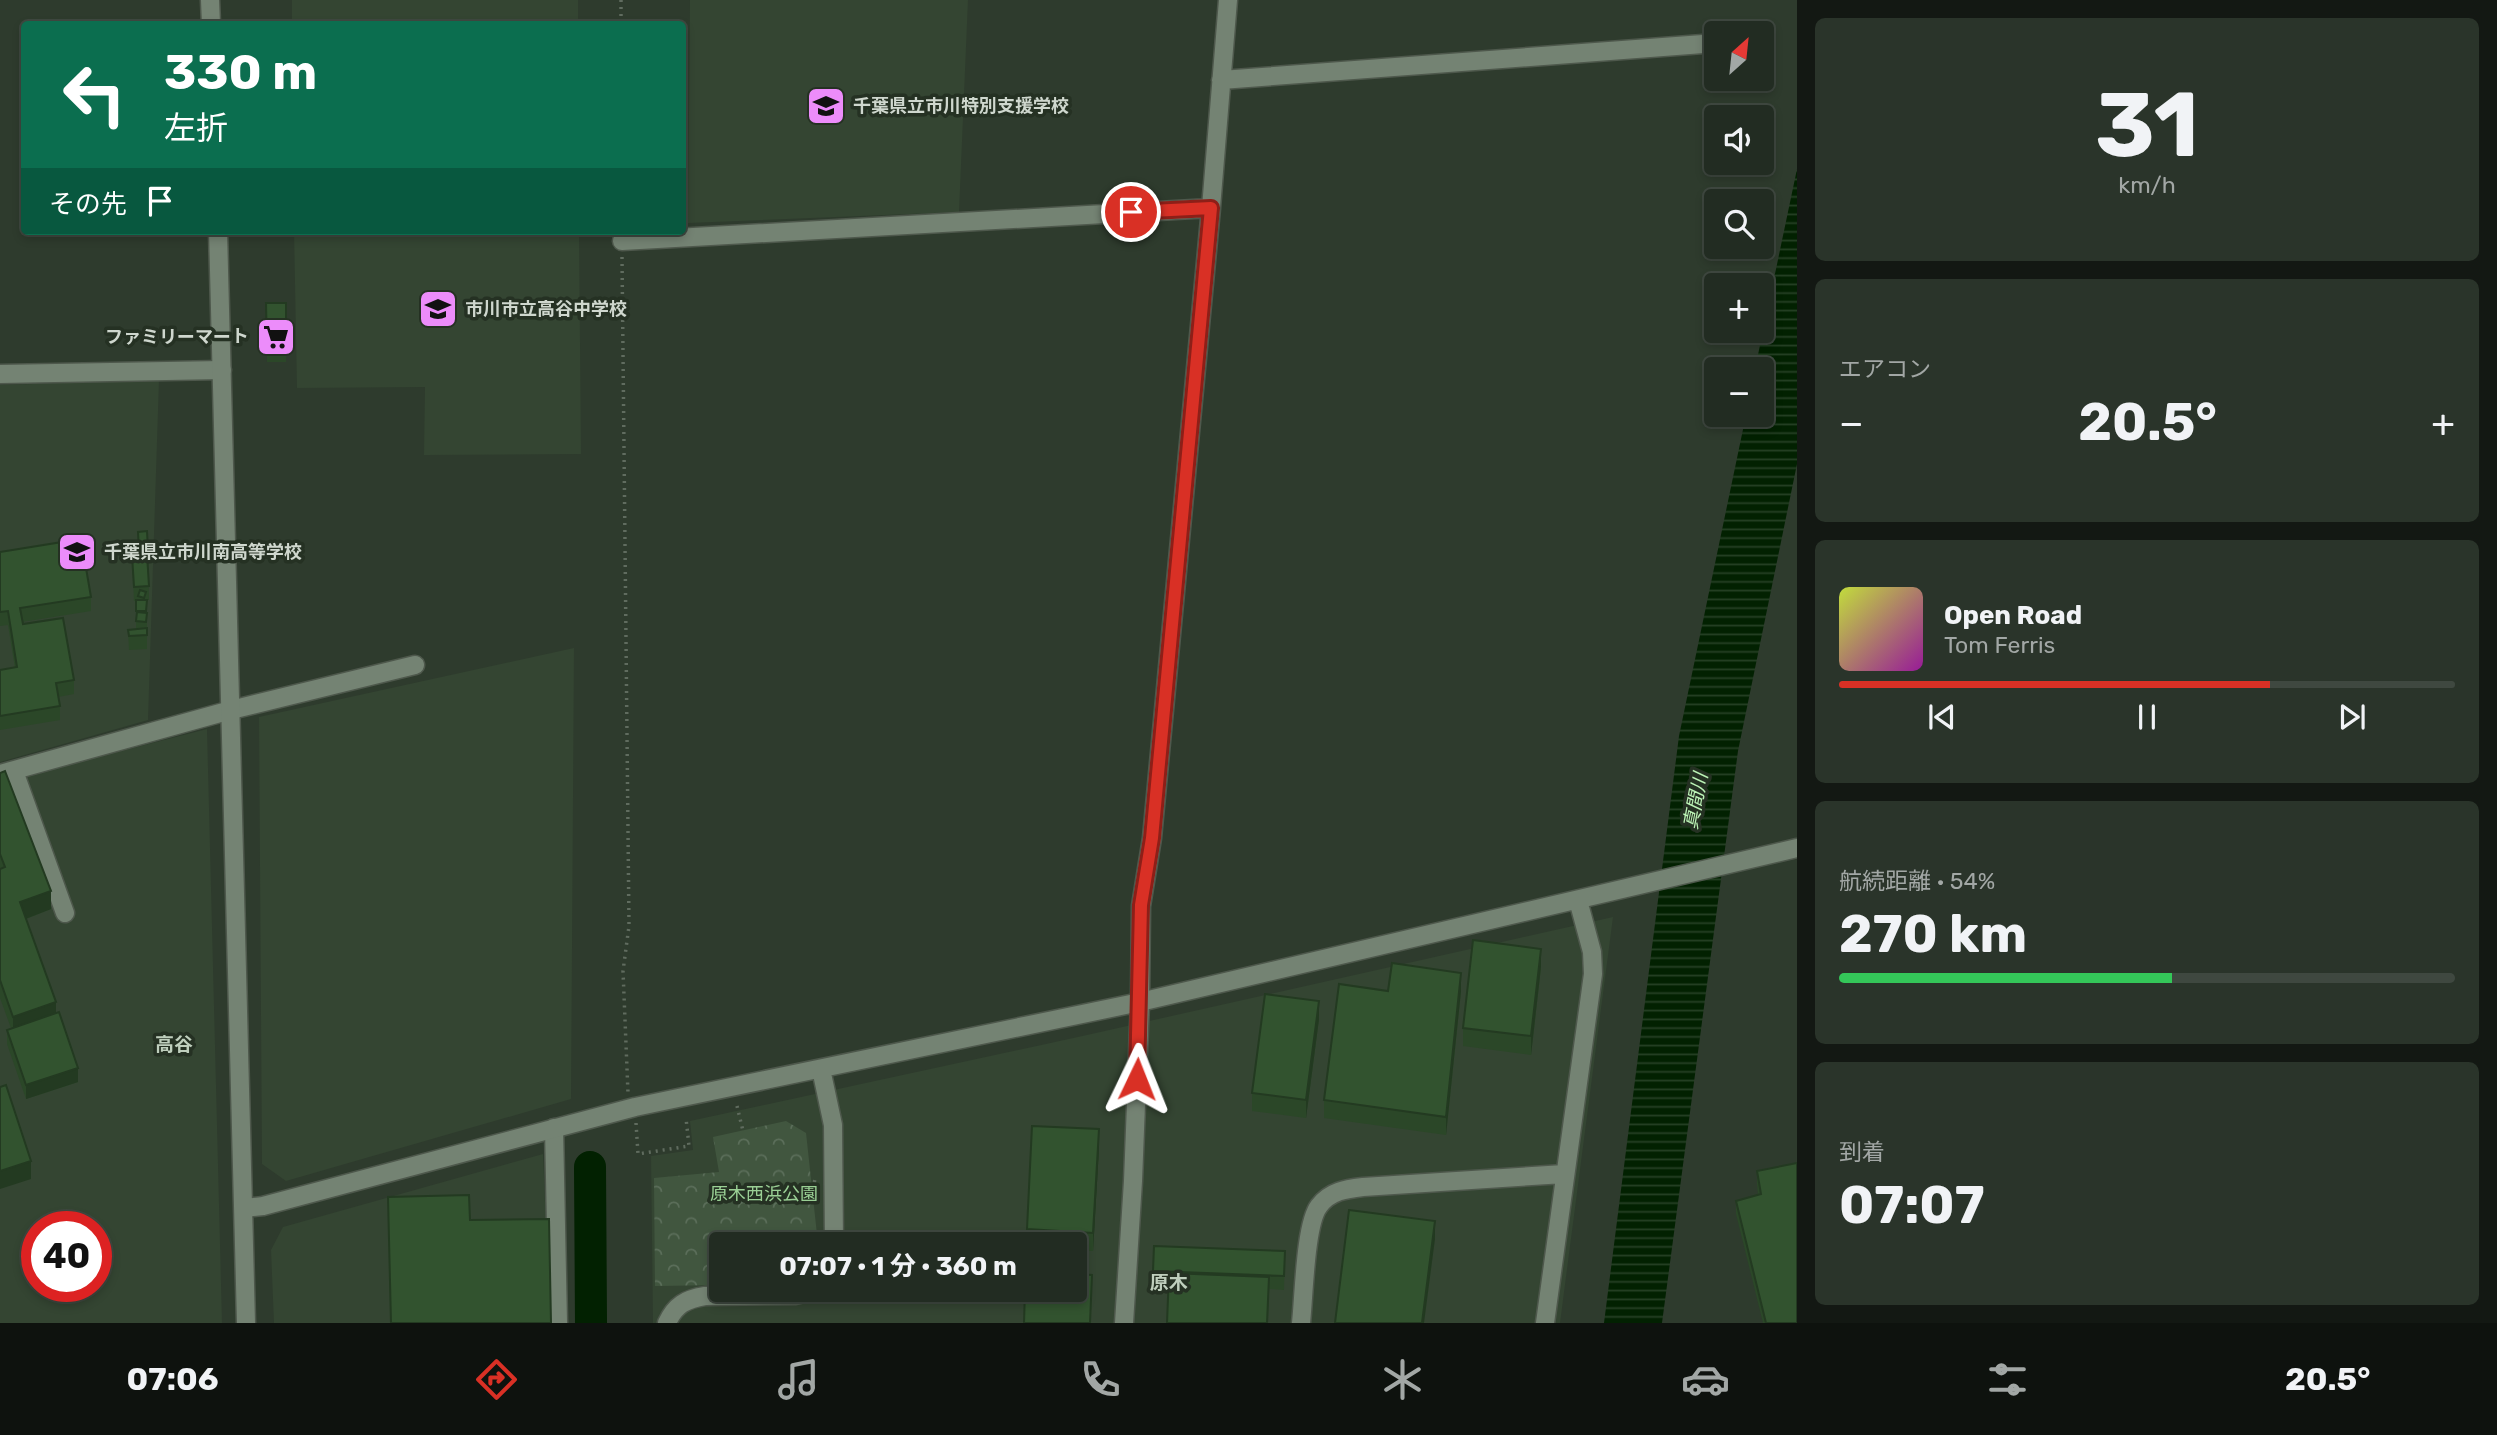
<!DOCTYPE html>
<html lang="ja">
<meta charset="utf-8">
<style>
:root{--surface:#222c22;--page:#2a342a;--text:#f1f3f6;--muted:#a2a7a5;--line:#3f4840;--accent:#d93025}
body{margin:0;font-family:Rubik,"Noto Sans JP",sans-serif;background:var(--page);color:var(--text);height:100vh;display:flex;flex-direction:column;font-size:26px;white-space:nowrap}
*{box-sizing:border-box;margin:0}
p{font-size:23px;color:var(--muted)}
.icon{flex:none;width:38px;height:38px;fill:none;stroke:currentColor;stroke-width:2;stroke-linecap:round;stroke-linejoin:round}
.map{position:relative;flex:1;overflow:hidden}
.details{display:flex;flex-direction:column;gap:18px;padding:18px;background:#131813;width:700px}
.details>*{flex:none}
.guide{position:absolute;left:21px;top:21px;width:665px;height:214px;border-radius:7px;box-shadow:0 4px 10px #0003,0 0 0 2px var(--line);background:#0b6e4f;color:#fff;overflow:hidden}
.needle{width:46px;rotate:27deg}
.controls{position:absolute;left:1704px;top:21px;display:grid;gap:14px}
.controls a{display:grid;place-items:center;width:70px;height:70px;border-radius:7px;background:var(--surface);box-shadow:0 4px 10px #0003,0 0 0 2px var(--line);font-size:35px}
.speed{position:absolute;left:21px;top:1211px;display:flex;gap:14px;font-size:35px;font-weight:700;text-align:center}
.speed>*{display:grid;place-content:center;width:91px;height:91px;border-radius:50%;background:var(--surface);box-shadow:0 4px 10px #0003,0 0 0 2px var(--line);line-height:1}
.speed .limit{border:10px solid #d22;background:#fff;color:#111}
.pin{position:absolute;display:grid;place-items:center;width:60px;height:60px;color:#fff;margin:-30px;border:4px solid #fff;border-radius:50%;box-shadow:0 2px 7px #0007}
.me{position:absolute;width:77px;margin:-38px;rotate:2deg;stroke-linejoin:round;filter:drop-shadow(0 0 5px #0008)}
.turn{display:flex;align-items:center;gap:24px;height:147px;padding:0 28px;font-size:32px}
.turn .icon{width:91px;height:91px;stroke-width:2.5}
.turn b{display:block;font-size:49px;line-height:60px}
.then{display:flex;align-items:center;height:66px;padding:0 28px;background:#0003;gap:14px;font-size:26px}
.big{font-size:52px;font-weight:700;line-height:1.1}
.details .card{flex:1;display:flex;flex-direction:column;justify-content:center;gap:10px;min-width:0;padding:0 24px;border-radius:10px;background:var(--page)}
.details .dial{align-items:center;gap:0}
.dial b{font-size:91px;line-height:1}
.song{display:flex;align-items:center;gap:21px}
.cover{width:84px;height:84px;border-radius:10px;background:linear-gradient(135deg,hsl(70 70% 55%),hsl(300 70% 35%))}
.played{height:7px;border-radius:4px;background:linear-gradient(90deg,var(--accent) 70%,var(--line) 70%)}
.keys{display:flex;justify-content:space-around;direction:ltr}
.heat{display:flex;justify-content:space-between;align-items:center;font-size:38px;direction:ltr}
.charge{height:10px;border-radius:5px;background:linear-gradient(90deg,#34c759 54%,var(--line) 0)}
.trip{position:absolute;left:709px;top:1232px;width:378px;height:70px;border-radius:7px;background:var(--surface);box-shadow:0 4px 10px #0003,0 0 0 2px var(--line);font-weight:700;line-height:70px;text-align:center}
.menu{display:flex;height:112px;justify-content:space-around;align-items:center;background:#0e120e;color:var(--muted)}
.menu .icon{width:49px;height:49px}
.menu .on{color:var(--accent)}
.menu b{font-size:32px;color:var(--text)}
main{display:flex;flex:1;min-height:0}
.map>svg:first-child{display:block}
</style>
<main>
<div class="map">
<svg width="1797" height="1323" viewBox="0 0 1797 1323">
<defs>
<pattern id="park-crowns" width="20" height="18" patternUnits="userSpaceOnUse" patternTransform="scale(1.75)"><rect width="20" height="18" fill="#41563f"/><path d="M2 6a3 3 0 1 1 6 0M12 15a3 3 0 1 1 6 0" fill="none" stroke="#5b6e5a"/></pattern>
<pattern id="water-rules" width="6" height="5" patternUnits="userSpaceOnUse" patternTransform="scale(1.75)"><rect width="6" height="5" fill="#022101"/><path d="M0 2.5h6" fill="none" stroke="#264025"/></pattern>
</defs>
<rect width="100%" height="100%" fill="#2e3b2d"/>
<path fill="#344532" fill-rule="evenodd" d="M 292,0 L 578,0 L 578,24 L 292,24 Z
M 690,0 L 968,0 L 959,212 L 688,223 Z
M 294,231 L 579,231 L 581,454 L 424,455 L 425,387 L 297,388 Z
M 159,380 L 148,720 L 0,762 L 0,385 Z
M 574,648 L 571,1099 L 286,1181 L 262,1164 L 259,717 Z
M 207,729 L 222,1323 L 0,1323 L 0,782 ZM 37,1227 L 96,1227 L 96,1286 L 37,1286 Z
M 1613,917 L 1560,1323 L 653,1323 L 651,1156 L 693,1150 L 690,1121 L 1078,1037 ZM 721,1244 L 1074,1244 L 1074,1290 L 721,1290 Z
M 543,1154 L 550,1323 L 274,1323 L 271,1250 L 283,1227 Z"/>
<path fill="url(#park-crowns)" d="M 786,1121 L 806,1133 L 818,1244 L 721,1244 L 721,1285 L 655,1286 L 654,1178 L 719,1172 L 713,1137 Z"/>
<path fill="url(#water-rules)" d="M 1797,169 L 1797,464 L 1738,751 L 1662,1323 L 1604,1323 L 1679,736 L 1746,415 L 1762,415 L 1762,369 L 1755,369 Z"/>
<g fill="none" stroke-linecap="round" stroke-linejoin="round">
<path stroke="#022101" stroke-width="32" d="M 590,1167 L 591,1323"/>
<defs>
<path id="minor" d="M 1221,80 L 1703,44
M 622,241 L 1211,208
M 0,374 L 222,370
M 14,771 L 65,913
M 0,774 L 231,710 L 415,665
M 1140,1002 L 1141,906 L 1152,838 L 1211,208 L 1228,0
M 554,1128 L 558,1323"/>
<path id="tertiary" d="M 210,0 L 211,24
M 218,231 L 246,1323
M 821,1069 L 833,1125 L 834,1244
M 244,1208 L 263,1206 L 635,1107 L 1140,1002 L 1797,848
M 667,1323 C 675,1305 686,1299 705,1296 L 795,1295 L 818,1290
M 1124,1323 L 1133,1181 L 1140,1002
M 1301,1323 C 1304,1297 1305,1224 1319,1206 C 1330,1191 1346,1189 1363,1187 L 1564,1174
M 1545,1323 L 1593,974 L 1592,952 L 1578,900"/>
</defs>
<use href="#minor" stroke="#4e584c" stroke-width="21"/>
<use href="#tertiary" stroke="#4e584c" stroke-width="21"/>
<path stroke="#606c5f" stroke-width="3.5" stroke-dasharray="2 5" stroke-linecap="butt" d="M 621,0 L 621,24
M 622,257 L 629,926 L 623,971 L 628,1093
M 737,1106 L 743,1131
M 636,1123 L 638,1154 L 689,1146 L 686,1118
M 813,1189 L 815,1179"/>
<use href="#minor" stroke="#748373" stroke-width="18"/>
<use href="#tertiary" stroke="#748373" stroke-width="18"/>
</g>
<path fill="#2b4728" d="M 266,303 L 286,303 L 286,362 L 267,362 Z
M 138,532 L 148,550 L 149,600 L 147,600 L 147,649 L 129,650 L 128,630 L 136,629 L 136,601 L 134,601 L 132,555 L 138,554 Z
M 0,552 L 91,597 L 91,611 L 22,622 L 23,624 L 74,680 L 74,694 L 58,697 L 60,706 L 60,720 L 0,730 L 0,670 L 15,668 L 8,625 L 0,626 Z
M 0,773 L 51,909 L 26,919 L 78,1082 L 26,1099 L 7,1044 L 7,1030 L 11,1028 L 0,998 Z
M 1541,967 L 1531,1055 L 1463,1046 L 1463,1028 Z
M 1388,991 L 1461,991 L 1446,1135 L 1324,1118 L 1324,1100 Z
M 1319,1019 L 1306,1118 L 1252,1111 L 1252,1093 Z
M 1099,1148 L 1093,1251 L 1074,1250 L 1074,1244 L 1027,1244 L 1027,1229 Z
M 1757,1171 L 1797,1323 L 1763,1323 L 1736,1214 L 1736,1201 L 1758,1195 L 1757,1184 Z
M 1285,1251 L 1284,1290 L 1269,1289 L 1268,1323 L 1167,1323 L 1169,1285 L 1153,1285 L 1153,1271 Z"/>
<path fill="#233a21" d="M 51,891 L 51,909 L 20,921 L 20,902 Z
M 1541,949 L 1541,967 L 1531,1055 L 1531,1036 Z
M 1461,973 L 1461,991 L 1446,1135 L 1446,1117 Z
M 1319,1001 L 1319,1019 L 1306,1118 L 1306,1100 Z
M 56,1002 L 56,1020 L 13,1035 L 13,1017 Z
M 78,1068 L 78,1082 L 26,1099 L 26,1085 Z
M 1099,1129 L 1099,1148 L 1093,1251 L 1093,1233 Z
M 31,1161 L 31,1179 L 0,1189 L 0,1171 Z
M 1435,1221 L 1435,1239 L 1424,1323 L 1422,1323 Z"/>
<path fill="#32532f" stroke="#233a21" stroke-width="2" d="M 266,303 L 286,303 L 286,352 L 267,353 Z
M 147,531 L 148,550 L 139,551 L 138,532 Z
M 81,539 L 91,597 L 20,608 L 23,624 L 63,618 L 74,680 L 56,683 L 60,706 L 0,716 L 0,670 L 17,667 L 8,611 L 0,612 L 0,552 Z
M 147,554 L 149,586 L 134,587 L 132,555 Z
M 140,590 L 146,592 L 144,598 L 138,596 Z
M 136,600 L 147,600 L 146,611 L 136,611 Z
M 137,612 L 147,613 L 146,622 L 136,621 Z
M 147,628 L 147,635 L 129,636 L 128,630 Z
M 5,771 L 51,891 L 20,902 L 56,1002 L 13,1017 L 0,980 L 0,869 L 5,867 L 0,854 L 0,773 Z
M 1473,940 L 1541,949 L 1531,1036 L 1463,1028 Z
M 1392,963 L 1461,973 L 1446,1117 L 1324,1100 L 1339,984 L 1388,991 Z
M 1265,994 L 1319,1001 L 1306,1100 L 1252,1093 Z
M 59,1012 L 78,1068 L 26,1085 L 7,1030 Z
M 6,1085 L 31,1161 L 0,1171 L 0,1087 Z
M 1032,1126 L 1099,1129 L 1093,1233 L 1027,1229 Z
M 1797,1163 L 1797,1323 L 1766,1323 L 1736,1201 L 1761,1194 L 1757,1171 Z
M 469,1195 L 470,1220 L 549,1219 L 551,1323 L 391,1323 L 388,1197 Z
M 1349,1210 L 1435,1221 L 1422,1323 L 1335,1323 Z
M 1154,1246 L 1285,1251 L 1284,1276 L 1153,1271 Z
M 1169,1273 L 1269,1277 L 1267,1323 L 1167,1323 Z
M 1074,1274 L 1092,1275 L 1090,1323 L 1024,1323 L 1025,1290 L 1074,1290 Z"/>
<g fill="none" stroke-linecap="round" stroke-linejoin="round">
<defs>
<path id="route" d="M 1131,212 L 1211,208 L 1152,838 L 1141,905 L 1137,1079"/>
</defs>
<use href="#route" stroke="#8d1f18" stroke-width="18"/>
<use href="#route" stroke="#d93025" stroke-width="12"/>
</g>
<defs>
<symbol id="school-square" viewBox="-11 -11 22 22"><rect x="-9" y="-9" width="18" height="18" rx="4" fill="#ec8cfa" stroke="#253123"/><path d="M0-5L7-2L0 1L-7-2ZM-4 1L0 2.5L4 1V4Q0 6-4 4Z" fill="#111"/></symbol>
<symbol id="supermarket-square" viewBox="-11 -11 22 22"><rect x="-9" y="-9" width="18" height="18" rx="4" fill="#ec8cfa" stroke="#253123"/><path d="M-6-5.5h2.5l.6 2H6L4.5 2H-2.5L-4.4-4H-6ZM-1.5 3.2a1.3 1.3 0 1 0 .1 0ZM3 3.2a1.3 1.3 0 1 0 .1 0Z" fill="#111"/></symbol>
</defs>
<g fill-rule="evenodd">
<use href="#school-square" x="804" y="84" width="44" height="44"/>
<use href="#school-square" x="416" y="287" width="44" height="44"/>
<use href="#supermarket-square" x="254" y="315" width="44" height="44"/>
<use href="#school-square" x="55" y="530" width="44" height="44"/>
</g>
<g text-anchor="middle" stroke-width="7" stroke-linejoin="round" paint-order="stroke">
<g font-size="18" font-weight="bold" fill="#cfd7ce" stroke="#253123" text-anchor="start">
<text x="853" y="112">千葉県立市川特別支援学校</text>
<text x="465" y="315">市川市立高谷中学校</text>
<text x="249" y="343" text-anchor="end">ファミリーマート</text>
<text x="104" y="558">千葉県立市川南高等学校</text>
</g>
<g font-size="18" fill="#9ad095" stroke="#253123">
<text x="764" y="1200">原木西浜公園</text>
</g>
<g font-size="19" font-style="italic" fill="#bcf3b6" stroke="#253123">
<text transform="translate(1695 801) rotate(-79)" y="7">真間川</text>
</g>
<g font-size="19" font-weight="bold" fill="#bfcfbd" stroke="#253123">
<text x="174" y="1051">高谷</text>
<text x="1169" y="1289">原木</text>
</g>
</g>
</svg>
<div class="controls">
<a><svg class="needle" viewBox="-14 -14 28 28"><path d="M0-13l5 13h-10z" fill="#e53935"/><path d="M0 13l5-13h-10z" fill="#a2a7a5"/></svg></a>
<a><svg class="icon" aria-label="sound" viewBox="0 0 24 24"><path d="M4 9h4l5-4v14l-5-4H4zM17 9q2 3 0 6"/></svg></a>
<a><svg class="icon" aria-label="search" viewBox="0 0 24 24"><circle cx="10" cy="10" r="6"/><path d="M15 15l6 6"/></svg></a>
<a>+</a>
<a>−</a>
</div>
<div class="speed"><div class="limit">40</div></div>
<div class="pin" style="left:1131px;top:212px;background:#d93025"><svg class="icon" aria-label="arrive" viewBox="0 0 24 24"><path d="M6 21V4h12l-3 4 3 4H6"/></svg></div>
<svg class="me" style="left:1137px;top:1079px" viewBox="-20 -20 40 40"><path d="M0-17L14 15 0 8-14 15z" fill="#d93025" stroke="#fff" stroke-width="4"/></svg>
<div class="trip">07:07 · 1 分 · 360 m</div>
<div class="guide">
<div class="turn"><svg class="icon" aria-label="left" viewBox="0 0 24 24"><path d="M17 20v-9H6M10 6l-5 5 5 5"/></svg><div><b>330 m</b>左折</div></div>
<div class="then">その先<svg class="icon" aria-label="arrive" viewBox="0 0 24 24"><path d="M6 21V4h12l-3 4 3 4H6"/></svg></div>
</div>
</div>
<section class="details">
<div class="card dial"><b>31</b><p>km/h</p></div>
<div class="card"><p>エアコン</p>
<div class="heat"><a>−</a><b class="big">20.5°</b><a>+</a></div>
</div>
<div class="card">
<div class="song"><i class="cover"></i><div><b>Open Road</b><p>Tom Ferris</p></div></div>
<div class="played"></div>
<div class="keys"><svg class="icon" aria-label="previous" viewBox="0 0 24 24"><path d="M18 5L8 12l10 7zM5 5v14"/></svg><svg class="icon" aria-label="pause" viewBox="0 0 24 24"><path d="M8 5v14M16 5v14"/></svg><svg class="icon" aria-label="next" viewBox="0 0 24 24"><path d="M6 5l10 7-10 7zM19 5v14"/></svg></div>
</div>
<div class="card"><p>航続距離 · 54%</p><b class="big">270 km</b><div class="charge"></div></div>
<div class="card"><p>到着</p><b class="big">07:07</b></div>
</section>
</main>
<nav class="menu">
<b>07:06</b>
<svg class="icon on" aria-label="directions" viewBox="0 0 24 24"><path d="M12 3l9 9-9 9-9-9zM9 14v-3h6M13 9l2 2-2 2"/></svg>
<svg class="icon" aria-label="music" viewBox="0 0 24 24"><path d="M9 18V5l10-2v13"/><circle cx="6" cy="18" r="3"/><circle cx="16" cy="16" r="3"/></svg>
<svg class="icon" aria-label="phone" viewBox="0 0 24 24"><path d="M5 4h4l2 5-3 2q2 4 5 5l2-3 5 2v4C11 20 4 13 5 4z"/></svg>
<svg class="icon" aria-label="climate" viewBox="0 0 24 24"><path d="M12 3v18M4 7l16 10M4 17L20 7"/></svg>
<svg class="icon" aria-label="car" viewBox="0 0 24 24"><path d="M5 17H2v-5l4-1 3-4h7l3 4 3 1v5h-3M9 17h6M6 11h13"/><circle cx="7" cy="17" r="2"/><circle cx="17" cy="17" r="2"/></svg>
<svg class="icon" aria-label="filters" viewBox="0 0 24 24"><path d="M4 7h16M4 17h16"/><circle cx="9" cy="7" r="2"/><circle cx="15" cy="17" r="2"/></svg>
<b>20.5°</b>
</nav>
